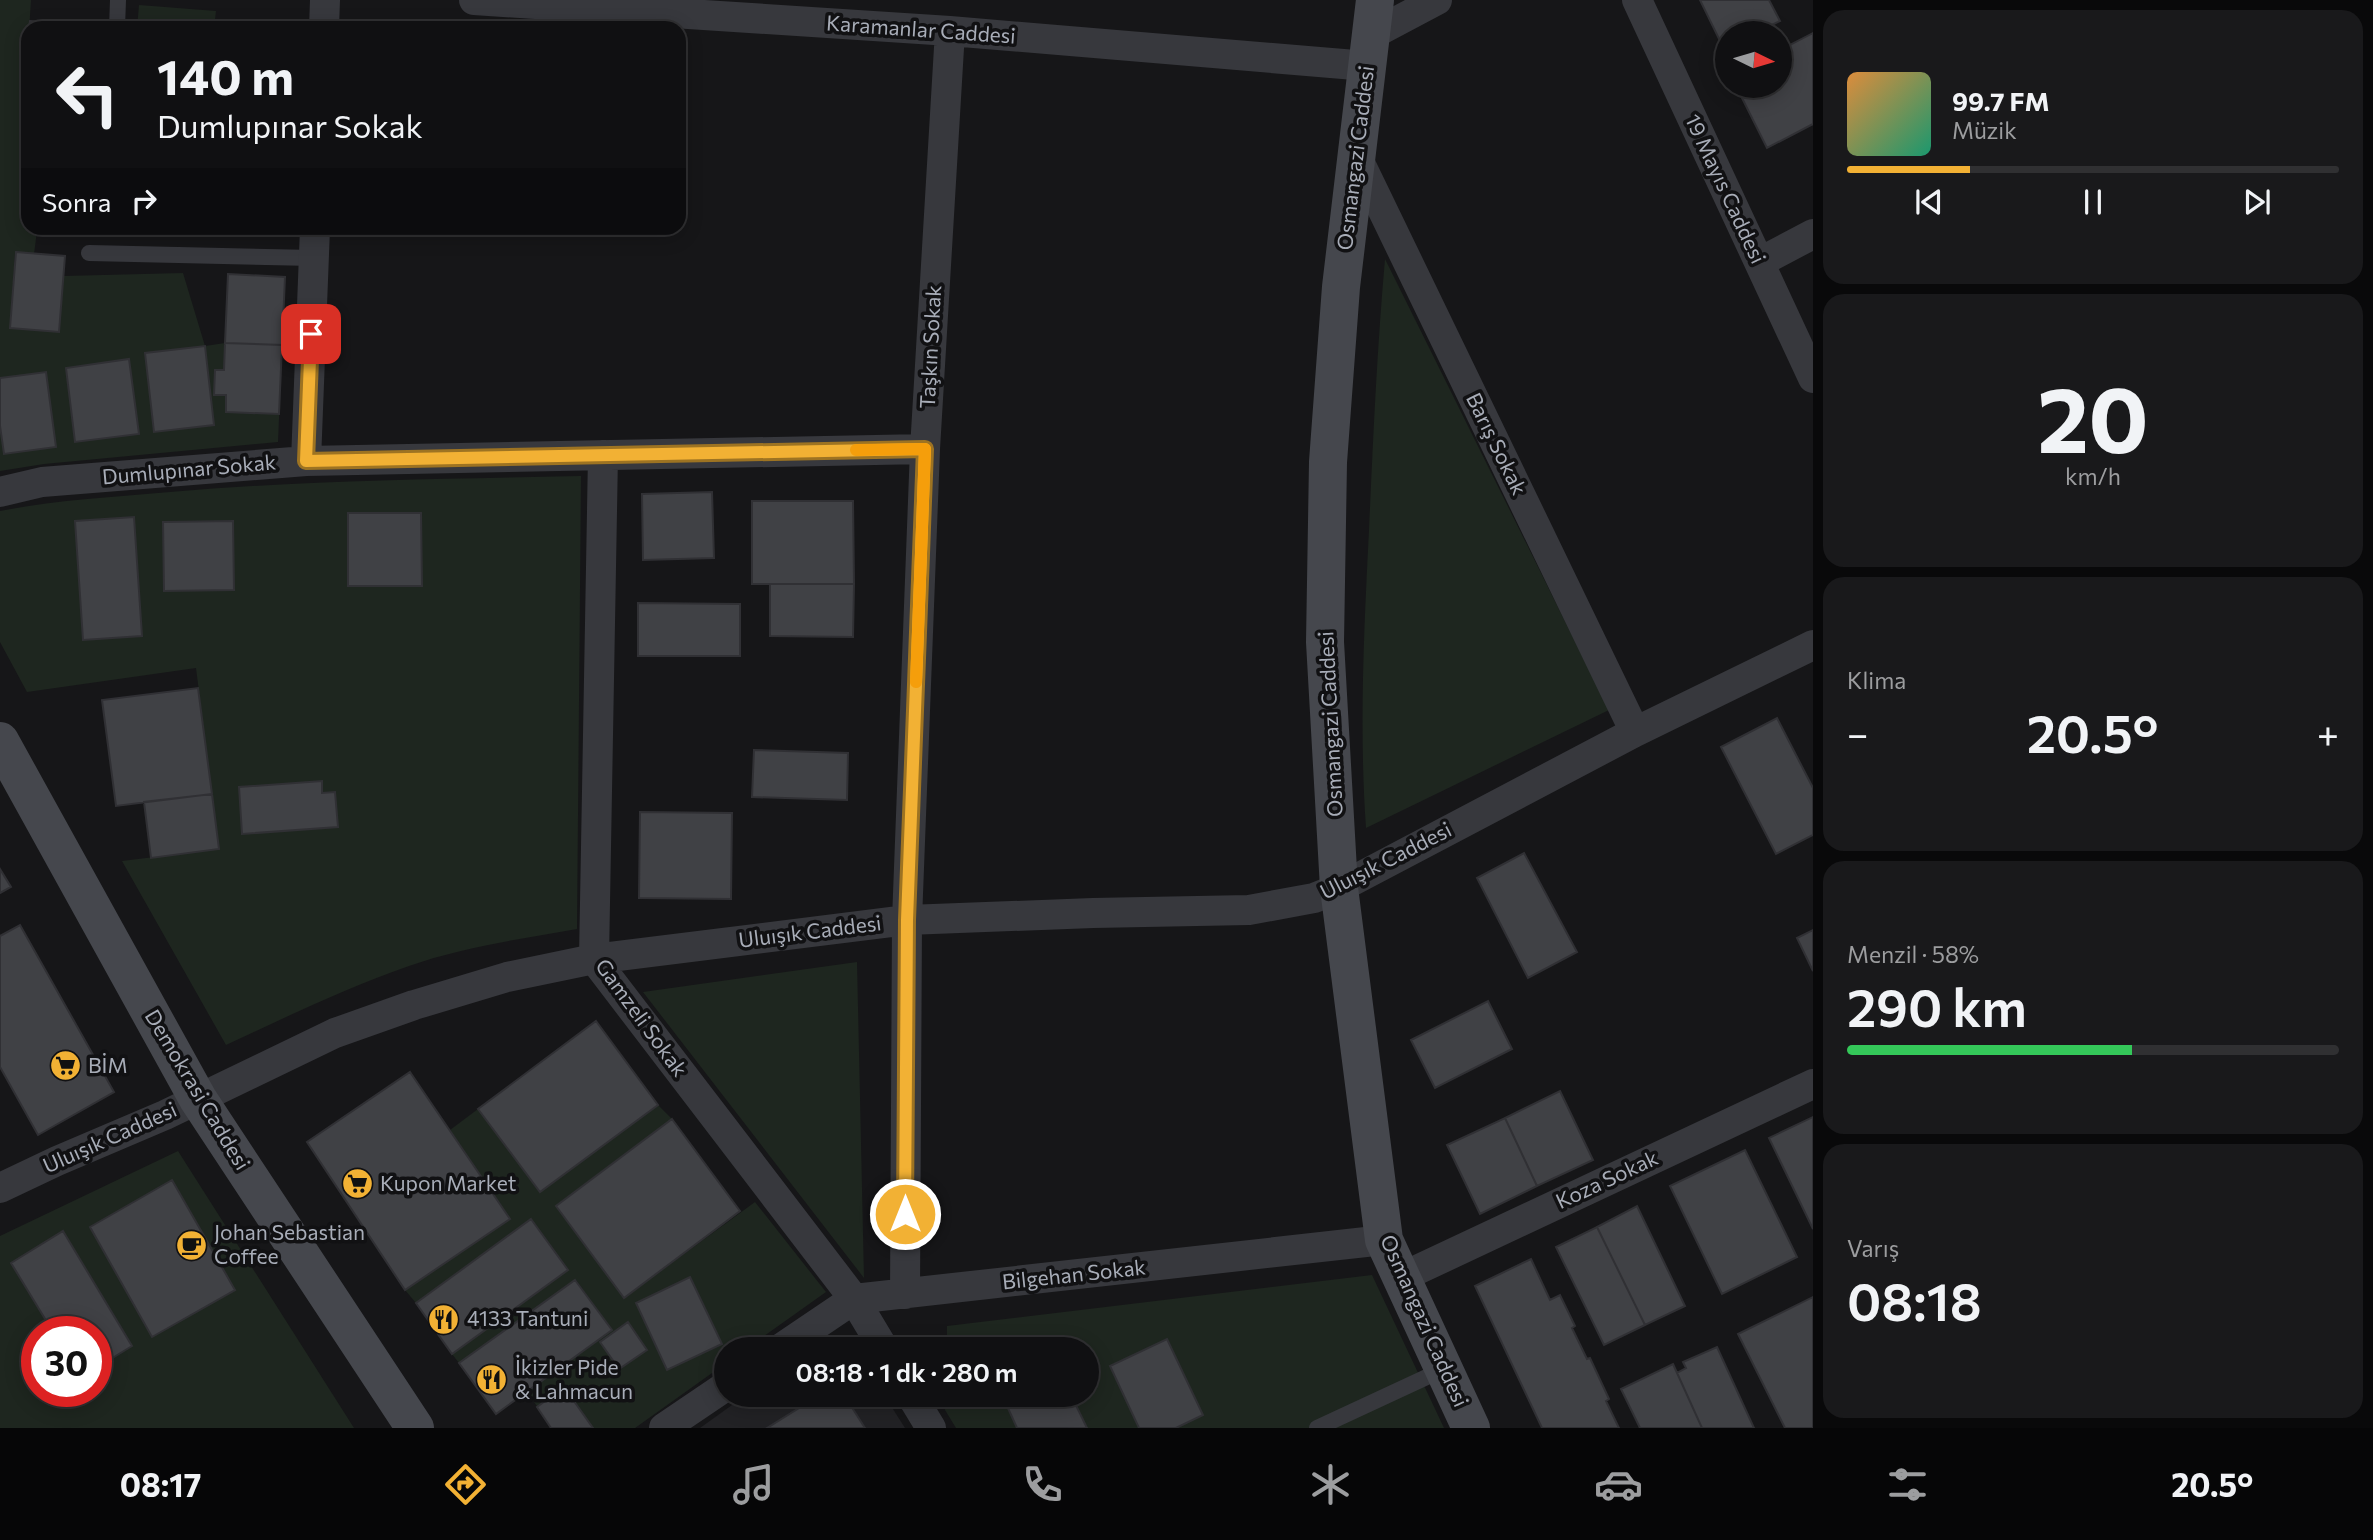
<!DOCTYPE html>
<html lang="tr">
<meta charset="utf-8">
<style>
:root{--surface:#101012;--page:#19191b;--text:#f1f3f6;--muted:#9c9d9f;--line:#303032;--accent:#f2b134}
body{margin:0;font-family:Commissioner,sans-serif;background:var(--page);color:var(--text);height:100vh;display:flex;flex-direction:column;font-size:26px;white-space:nowrap}
*{box-sizing:border-box;margin:0}
p{font-size:23px;color:var(--muted)}
.icon{flex:none;width:38px;height:38px;fill:none;stroke:currentColor;stroke-width:2;stroke-linecap:round;stroke-linejoin:round}
.map{position:relative;flex:1;overflow:hidden}
.sheet{display:flex;flex-direction:column;gap:10px;padding:10px;background:#09090a;width:560px}
.sheet>*{flex:none}
.guide{position:absolute;left:21px;top:21px;width:665px;height:214px;border-radius:21px;box-shadow:0 4px 18px #0003,0 0 0 2px var(--line);background:#101012;color:var(--text);overflow:hidden}
.needle{width:46px;rotate:95deg}
.tools{position:absolute;left:1715px;top:21px;display:grid;gap:14px}
.tools a{display:grid;place-items:center;width:77px;height:77px;border-radius:50%;background:var(--surface);box-shadow:0 4px 18px #0003,0 0 0 2px var(--line);font-size:35px}
.speed{position:absolute;left:21px;top:1316px;display:flex;gap:14px;font-size:35px;font-weight:700;text-align:center}
.speed>*{display:grid;place-content:center;width:91px;height:91px;border-radius:50%;background:var(--surface);box-shadow:0 4px 18px #0003,0 0 0 2px var(--line);line-height:1}
.speed .limit{border:10px solid #d22;background:#fff;color:#111}
.pin{position:absolute;display:grid;place-items:center;width:60px;height:60px;color:#fff;margin:-30px;border-radius:14px;box-shadow:0 4px 10px #0006}
.me{position:absolute;width:77px;margin:-38px;rotate:0deg;stroke-linejoin:round;filter:drop-shadow(0 0 5px #0008)}
.turn{display:flex;align-items:center;gap:24px;height:147px;padding:0 21px;font-size:32px}
.turn .icon{width:91px;height:91px;stroke-width:2.5}
.turn b{display:block;font-size:49px;line-height:60px}
.then{display:flex;align-items:center;height:66px;padding:0 21px;background:#0003;gap:14px;font-size:26px}
.big{font-size:52px;font-weight:600;line-height:1.1}
.sheet .tile{flex:1;display:flex;flex-direction:column;justify-content:center;gap:10px;min-width:0;padding:0 24px;border-radius:21px;background:var(--page)}
.sheet .dial{align-items:center;gap:0}
.dial b{font-size:91px;line-height:1}
.song{display:flex;align-items:center;gap:21px}
.cover{width:84px;height:84px;border-radius:10px;background:linear-gradient(135deg,hsl(30 70% 55%),hsl(160 70% 35%))}
.played{height:7px;border-radius:4px;background:linear-gradient(90deg,var(--accent) 25%,var(--line) 25%)}
.keys{display:flex;justify-content:space-around;direction:ltr}
.heat{display:flex;justify-content:space-between;align-items:center;font-size:38px;direction:ltr}
.charge{height:10px;border-radius:5px;background:linear-gradient(90deg,#34c759 58%,var(--line) 0)}
.trip{position:absolute;left:714px;top:1337px;width:385px;height:70px;border-radius:35px;background:var(--surface);box-shadow:0 4px 18px #0003,0 0 0 2px var(--line);font-weight:600;line-height:70px;text-align:center}
.tab-bar{display:flex;height:112px;justify-content:space-around;align-items:center;background:#060607;color:var(--muted)}
.tab-bar .icon{width:49px;height:49px}
.tab-bar .on{color:var(--accent)}
.tab-bar b{font-size:32px;color:var(--text)}
main{display:flex;flex:1;min-height:0}
.map>svg:first-child{display:block}
</style>
<main>
<div class="map">
<svg width="1813" height="1428" viewBox="0 0 1813 1428">
<rect width="100%" height="100%" fill="#161618"/>
<path fill="#222225" d="M 746,1395 L 884,1395 L 905,1428 L 700,1428 Z"/>
<path fill="#1e261f" fill-rule="evenodd" d="M 0,0 L 31,0 L 21,159 L 28,160 L 28,228 L 274,228 L 275,237 L 37,231 L 34,254 L 15,253 L 10,328 L 59,332 L 64,276 L 183,273 L 205,346 L 225,343 L 228,274 L 285,277 L 278,442 L 44,464 L 0,471 Z
M 139,5 L 216,11 L 214,28 L 137,28 Z
M 1385,259 L 1609,710 L 1366,828 C 1359,729 1364,629 1369,530 C 1373,440 1377,349 1385,259 Z
M 581,476 L 577,929 C 521,939 463,947 409,966 C 346,988 286,1017 226,1045 L 122,861 L 219,849 L 196,668 L 27,692 L 0,642 L 0,511 C 56,500 113,497 170,492 C 307,480 443,479 581,476 Z
M 857,962 L 864,1278 L 643,992 Z
M 658,1105 L 672,1119 L 556,1206 L 624,1298 L 755,1202 L 826,1292 L 746,1349 L 726,1349 L 726,1363 L 635,1428 L 551,1428 L 527,1391 L 612,1330 L 576,1280 L 459,1363 L 452,1354 L 568,1270 L 531,1219 L 416,1303 L 405,1290 L 510,1219 L 450,1130 L 478,1109 L 540,1192 Z
M 178,1151 L 354,1428 L 0,1428 L 0,1236 ZM 37,1332 L 96,1332 L 96,1391 L 37,1391 Z
M 1372,1275 L 1444,1428 L 956,1428 L 945,1410 L 946,1395 L 1087,1395 L 1087,1349 L 947,1349 L 947,1326 Z"/>
<path fill="#404145" stroke="#303034" stroke-width="2" d="M 1700,0 L 1769,0 L 1780,21 L 1756,33 L 1727,33 L 1727,47 L 1724,49 Z
M 30,21 L 90,26 L 90,28 L 29,28 Z
M 1813,33 L 1813,124 L 1767,148 L 1736,86 L 1780,86 L 1780,50 Z
M 28,50 L 28,118 L 24,117 Z
M 24,117 L 28,118 L 28,160 L 21,160 Z
M 16,252 L 65,256 L 59,332 L 10,328 Z
M 228,274 L 285,277 L 282,345 L 225,343 Z
M 225,343 L 282,345 L 279,414 L 226,412 L 226,395 L 214,395 L 215,370 L 224,370 Z
M 205,346 L 214,425 L 154,432 L 145,353 Z
M 129,359 L 139,434 L 75,442 L 66,368 Z
M 46,372 L 56,447 L 4,454 L 0,426 L 0,378 Z
M 712,492 L 714,558 L 643,560 L 642,494 Z
M 752,501 L 853,501 L 854,584 L 752,584 Z
M 348,513 L 421,513 L 422,586 L 348,586 Z
M 134,517 L 142,636 L 83,640 L 75,521 Z
M 233,521 L 234,590 L 164,591 L 163,522 Z
M 770,584 L 854,584 L 853,637 L 770,636 Z
M 638,603 L 740,604 L 740,656 L 638,656 Z
M 198,688 L 212,794 L 116,806 L 102,700 Z
M 1777,718 L 1813,788 L 1813,835 L 1776,854 L 1721,747 Z
M 754,750 L 848,753 L 847,800 L 752,797 Z
M 322,781 L 322,793 L 335,792 L 338,827 L 242,834 L 239,787 Z
M 212,794 L 219,849 L 151,858 L 144,802 Z
M 640,812 L 732,813 L 731,899 L 639,898 Z
M 1524,853 L 1577,952 L 1528,978 L 1477,878 Z
M 0,869 L 11,887 L 0,893 Z
M 20,925 L 114,1092 L 38,1135 L 0,1067 L 0,936 Z
M 1813,930 L 1813,971 L 1797,938 Z
M 1488,1001 L 1512,1049 L 1435,1088 L 1411,1040 Z
M 596,1021 L 658,1105 L 540,1192 L 478,1109 Z
M 410,1072 L 510,1219 L 405,1290 L 307,1142 Z
M 1560,1091 L 1593,1160 L 1537,1186 L 1505,1118 Z
M 1813,1117 L 1813,1229 L 1769,1138 Z
M 1505,1118 L 1537,1186 L 1480,1214 L 1447,1145 Z
M 672,1119 L 740,1211 L 624,1298 L 556,1206 Z
M 1745,1150 L 1797,1257 L 1722,1294 L 1670,1186 Z
M 172,1180 L 235,1290 L 152,1337 L 90,1227 Z
M 1637,1206 L 1685,1306 L 1645,1325 L 1597,1227 Z
M 531,1219 L 568,1270 L 452,1354 L 416,1303 Z
M 1597,1227 L 1645,1325 L 1604,1345 L 1556,1247 Z
M 63,1231 L 132,1346 L 96,1368 L 96,1332 L 53,1332 L 11,1263 Z
M 1531,1259 L 1550,1300 L 1560,1295 L 1575,1326 L 1572,1328 L 1587,1359 L 1590,1358 L 1609,1399 L 1606,1401 L 1619,1428 L 1542,1428 L 1475,1286 Z
M 690,1277 L 722,1344 L 667,1370 L 636,1303 Z
M 575,1280 L 612,1330 L 496,1414 L 459,1363 Z
M 1813,1297 L 1813,1428 L 1785,1428 L 1738,1334 Z
M 628,1322 L 647,1350 L 619,1369 L 600,1342 Z
M 1167,1339 L 1203,1415 L 1176,1428 L 1139,1428 L 1110,1366 Z
M 1717,1347 L 1754,1428 L 1702,1428 L 1677,1373 L 1686,1368 L 1683,1362 Z
M 1673,1364 L 1702,1428 L 1640,1428 L 1621,1389 Z
M 564,1387 L 593,1428 L 551,1428 L 537,1407 Z
M 820,1395 L 844,1395 L 865,1428 L 767,1428 Z
M 1002,1395 L 1071,1395 L 1087,1428 L 1017,1428 Z"/>
<g fill="none" stroke-linecap="round" stroke-linejoin="round">
<path stroke="#37383d" stroke-width="16" d="M 117,28 L 118,0
M 89,253 L 314,258
M 1317,1428 L 1444,1369"/>
<path stroke="#37383d" stroke-width="30" d="M 474,0 L 950,31 L 1367,66
M 1637,0 L 1813,378
M 324,28 L 325,0
M 1371,35 L 1437,0
M 1357,157 L 1635,732
M 1760,262 L 1813,234
M 603,455 L 594,959 L 854,1299 L 884,1349
M 306,461 L 315,228
M 0,492 L 42,482 L 306,461 L 925,449
M 0,1188 L 57,1161 L 165,1115 L 335,1033 L 414,1005 L 507,977 L 594,959 L 907,920 L 1093,913 L 1249,910 L 1314,898 L 1339,888 L 1635,732 L 1813,645
M 1402,1277 L 1813,1084
M 905,1294 L 907,920 L 925,449 L 950,31
M 780,1349 L 854,1299 L 1384,1240
M 911,1395 L 931,1428
M 664,1428 L 726,1386"/>
<path stroke="#45474d" stroke-width="38" d="M 1375,0 L 1341,287 L 1328,462 L 1325,642 L 1339,888 L 1384,1240 L 1471,1428
M 0,741 L 198,1099 L 415,1428"/>
</g>
<g fill="none" stroke-linecap="round" stroke-linejoin="round">
<defs>
<path id="route" d="M 311,334 L 306,461 L 925,449 L 907,920 L 905,1214"/>
</defs>
<use href="#route" stroke="#9d7322" stroke-width="18"/>
<use href="#route" stroke="#f2b134" stroke-width="12"/>
<path stroke="#f59e0b" stroke-width="12" d="M 856,450 L 925,449 L 916,682"/>
</g>
<defs>
<symbol id="supermarket-disc" viewBox="-11 -11 22 22"><circle r="9.5" fill="#f2b134" stroke="#111113"/><path d="M-6-5.5h2.5l.6 2H6L4.5 2H-2.5L-4.4-4H-6ZM-1.5 3.2a1.3 1.3 0 1 0 .1 0ZM3 3.2a1.3 1.3 0 1 0 .1 0Z" fill="#111"/></symbol>
<symbol id="cafe-disc" viewBox="-11 -11 22 22"><circle r="9.5" fill="#f2b134" stroke="#111113"/><path d="M-5.5-4.5H6V0H3Q3 3.5 0 3.5H-2.5Q-5.5 3.5-5.5 0ZM3-3.2v2h1.7v-2ZM-6 4.5H4V6H-6Z" fill="#111"/></symbol>
<symbol id="restaurant-disc" viewBox="-11 -11 22 22"><circle r="9.5" fill="#f2b134" stroke="#111113"/><path d="M-5-6h1v4h1v-4h1v4h1v-4h1v5L-1.5 .5V6h-2V.5L-5-1ZM5-6V6H3V1.5H1.5Q1.5-4 5-6Z" fill="#111"/></symbol>
</defs>
<g fill-rule="evenodd">
<use href="#supermarket-disc" x="48" y="1048" width="35" height="35"/>
<use href="#supermarket-disc" x="340" y="1166" width="35" height="35"/>
<use href="#cafe-disc" x="174" y="1228" width="35" height="35"/>
<use href="#restaurant-disc" x="426" y="1302" width="35" height="35"/>
<use href="#restaurant-disc" x="474" y="1362" width="35" height="35"/>
</g>
<g text-anchor="middle" stroke-width="7" stroke-linejoin="round" paint-order="stroke">
<g font-size="21" fill="#a8adb8" stroke="#111113">
<text transform="translate(921 30) rotate(4)" y="7">Karamanlar Caddesi</text>
<text transform="translate(1356 158) rotate(-83)" y="7">Osmangazi Caddesi</text>
<text transform="translate(1725 189) rotate(65)" y="7">19 Mayıs Caddesi</text>
<text transform="translate(931 347) rotate(-87)" y="7">Taşkın Sokak</text>
<text transform="translate(1496 444) rotate(64)" y="7">Barış Sokak</text>
<text transform="translate(189 470) rotate(-5)" y="7">Dumlupınar Sokak</text>
<text transform="translate(1331 724) rotate(-93)" y="7">Osmangazi Caddesi</text>
<text transform="translate(1386 861) rotate(-27)" y="7">Uluışık Caddesi</text>
<text transform="translate(810 932) rotate(-7)" y="7">Uluışık Caddesi</text>
<text transform="translate(641 1018) rotate(54)" y="7">Gamzeli Sokak</text>
<text transform="translate(197 1090) rotate(59)" y="7">Demokrasi Caddesi</text>
<text transform="translate(110 1138) rotate(-24)" y="7">Uluışık Caddesi</text>
<text transform="translate(1607 1180) rotate(-25)" y="7">Koza Sokak</text>
<text transform="translate(1074 1275) rotate(-6)" y="7">Bilgehan Sokak</text>
<text transform="translate(1424 1321) rotate(66)" y="7">Osmangazi Caddesi</text>
</g>
<g font-size="21" fill="#a8adb8" stroke="#111113" text-anchor="start">
<text x="88" y="1073">BİM</text>
<text x="380" y="1191">Kupon Market</text>
<text x="214" y="1240">Johan Sebastian<tspan x="214" dy="24">Coffee</tspan></text>
<text x="467" y="1326">4133 Tantuni</text>
<text x="515" y="1375">İkizler Pide<tspan x="515" dy="24">&amp; Lahmacun</tspan></text>
</g>
</g>
</svg>
<div class="tools">
<a><svg class="needle" viewBox="-14 -14 28 28"><path d="M0-13l5 13h-10z" fill="#e53935"/><path d="M0 13l5-13h-10z" fill="#9c9d9f"/></svg></a>
</div>
<div class="speed"><div class="limit">30</div></div>
<div class="pin" style="left:311px;top:334px;background:#d93025"><svg class="icon" aria-label="arrive" viewBox="0 0 24 24"><path d="M6 21V4h12l-3 4 3 4H6"/></svg></div>
<svg class="me" style="left:905px;top:1214px" viewBox="-20 -20 40 40"><circle r="17" fill="#f2b134" stroke="#fff" stroke-width="3"/><path d="M0-11L8 9 0 5-8 9z" fill="#fff"/></svg>
<div class="trip">08:18 · 1 dk · 280 m</div>
<div class="guide">
<div class="turn"><svg class="icon" aria-label="left" viewBox="0 0 24 24"><path d="M17 20v-9H6M10 6l-5 5 5 5"/></svg><div><b>140 m</b>Dumlupınar Sokak</div></div>
<div class="then">Sonra<svg class="icon" aria-label="right" viewBox="0 0 24 24"><path d="M7 20v-9h11M14 6l5 5-5 5"/></svg></div>
</div>
</div>
<section class="sheet">
<div class="tile">
<div class="song"><i class="cover"></i><div><b>99.7 FM</b><p>Müzik</p></div></div>
<div class="played"></div>
<div class="keys"><svg class="icon" aria-label="previous" viewBox="0 0 24 24"><path d="M18 5L8 12l10 7zM5 5v14"/></svg><svg class="icon" aria-label="pause" viewBox="0 0 24 24"><path d="M8 5v14M16 5v14"/></svg><svg class="icon" aria-label="next" viewBox="0 0 24 24"><path d="M6 5l10 7-10 7zM19 5v14"/></svg></div>
</div>
<div class="tile dial"><b>20</b><p>km/h</p></div>
<div class="tile"><p>Klima</p>
<div class="heat"><a>−</a><b class="big">20.5°</b><a>+</a></div>
</div>
<div class="tile"><p>Menzil · 58%</p><b class="big">290 km</b><div class="charge"></div></div>
<div class="tile"><p>Varış</p><b class="big">08:18</b></div>
</section>
</main>
<nav class="tab-bar">
<b>08:17</b>
<svg class="icon on" aria-label="directions" viewBox="0 0 24 24"><path d="M12 3l9 9-9 9-9-9zM9 14v-3h6M13 9l2 2-2 2"/></svg>
<svg class="icon" aria-label="music" viewBox="0 0 24 24"><path d="M9 18V5l10-2v13"/><circle cx="6" cy="18" r="3"/><circle cx="16" cy="16" r="3"/></svg>
<svg class="icon" aria-label="phone" viewBox="0 0 24 24"><path d="M5 4h4l2 5-3 2q2 4 5 5l2-3 5 2v4C11 20 4 13 5 4z"/></svg>
<svg class="icon" aria-label="climate" viewBox="0 0 24 24"><path d="M12 3v18M4 7l16 10M4 17L20 7"/></svg>
<svg class="icon" aria-label="car" viewBox="0 0 24 24"><path d="M5 17H2v-5l4-1 3-4h7l3 4 3 1v5h-3M9 17h6M6 11h13"/><circle cx="7" cy="17" r="2"/><circle cx="17" cy="17" r="2"/></svg>
<svg class="icon" aria-label="filters" viewBox="0 0 24 24"><path d="M4 7h16M4 17h16"/><circle cx="9" cy="7" r="2"/><circle cx="15" cy="17" r="2"/></svg>
<b>20.5°</b>
</nav>
